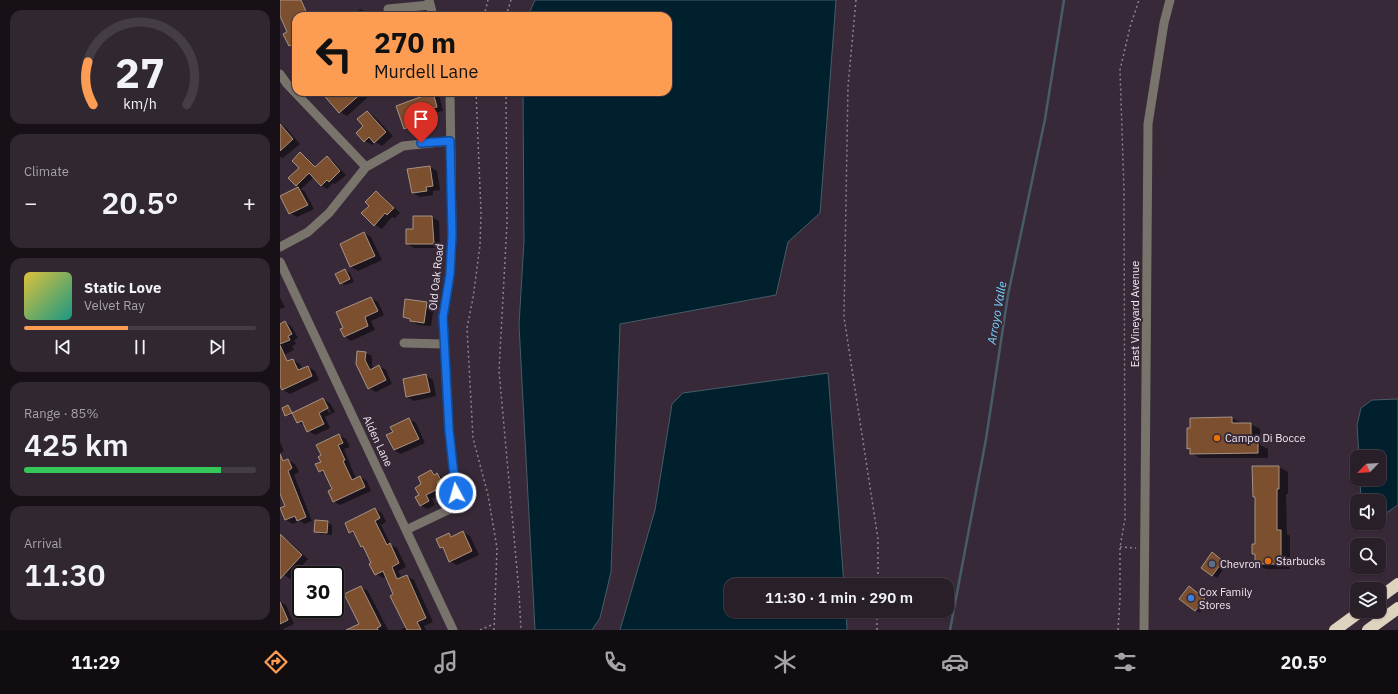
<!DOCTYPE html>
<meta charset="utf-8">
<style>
:root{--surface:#291f29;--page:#312731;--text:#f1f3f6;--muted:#a5a2a8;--line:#453d46;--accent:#fc9d53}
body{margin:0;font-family:"IBM Plex Sans",sans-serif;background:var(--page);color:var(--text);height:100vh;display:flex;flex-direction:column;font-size:15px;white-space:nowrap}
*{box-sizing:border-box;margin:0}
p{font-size:13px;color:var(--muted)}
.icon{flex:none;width:22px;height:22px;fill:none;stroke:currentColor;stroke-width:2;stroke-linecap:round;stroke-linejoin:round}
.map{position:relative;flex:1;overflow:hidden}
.drawer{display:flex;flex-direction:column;gap:10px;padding:10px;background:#171117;width:280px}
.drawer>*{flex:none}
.top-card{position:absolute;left:12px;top:12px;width:380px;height:84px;border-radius:12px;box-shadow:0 1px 3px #0004,0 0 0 1px var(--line);background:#fc9d53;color:#111;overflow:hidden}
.needle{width:26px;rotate:245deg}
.buttons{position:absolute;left:1070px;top:450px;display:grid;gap:8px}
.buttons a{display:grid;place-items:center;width:36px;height:36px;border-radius:8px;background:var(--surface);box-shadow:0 1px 3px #0004,0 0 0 1px var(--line);font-size:20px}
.speed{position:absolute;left:12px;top:566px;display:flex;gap:8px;font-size:20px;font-weight:700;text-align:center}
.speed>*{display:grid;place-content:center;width:52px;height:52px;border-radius:50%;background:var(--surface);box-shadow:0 1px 3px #0004,0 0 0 1px var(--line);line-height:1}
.speed .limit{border:2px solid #111;border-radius:6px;background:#fff;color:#111}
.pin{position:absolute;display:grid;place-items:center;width:34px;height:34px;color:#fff;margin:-41px -17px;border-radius:50% 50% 50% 0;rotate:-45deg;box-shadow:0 0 4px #0007}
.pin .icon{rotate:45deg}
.me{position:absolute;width:44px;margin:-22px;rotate:354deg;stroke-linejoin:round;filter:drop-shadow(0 0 3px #0008)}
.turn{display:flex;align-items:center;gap:14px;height:84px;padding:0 16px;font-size:18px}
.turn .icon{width:52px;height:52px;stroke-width:2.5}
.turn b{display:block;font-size:28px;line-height:34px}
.big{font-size:30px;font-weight:600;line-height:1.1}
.drawer .widget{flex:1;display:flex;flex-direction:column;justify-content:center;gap:6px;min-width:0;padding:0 14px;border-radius:12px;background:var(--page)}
.drawer .dial{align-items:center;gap:0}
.dial svg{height:104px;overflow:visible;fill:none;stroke:var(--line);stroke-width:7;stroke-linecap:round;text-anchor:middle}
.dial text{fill:var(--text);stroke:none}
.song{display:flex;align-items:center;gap:12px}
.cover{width:48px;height:48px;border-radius:6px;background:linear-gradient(135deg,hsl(50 70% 55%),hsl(170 70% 35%))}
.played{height:4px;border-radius:2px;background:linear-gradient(90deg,var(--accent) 45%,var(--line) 45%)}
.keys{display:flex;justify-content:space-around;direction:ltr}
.heat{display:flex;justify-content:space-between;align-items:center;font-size:22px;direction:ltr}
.charge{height:6px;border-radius:3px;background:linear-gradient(90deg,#34c759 85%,var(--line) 0)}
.trip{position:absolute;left:444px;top:578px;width:230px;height:40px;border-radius:12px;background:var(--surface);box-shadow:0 1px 3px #0004,0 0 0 1px var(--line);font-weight:600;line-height:40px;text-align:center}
.menu{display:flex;height:64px;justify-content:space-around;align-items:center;background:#100c10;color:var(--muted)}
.menu .icon{width:28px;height:28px}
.menu .active{color:var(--accent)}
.menu b{font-size:18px;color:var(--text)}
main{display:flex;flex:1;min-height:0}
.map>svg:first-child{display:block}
</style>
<main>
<section class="drawer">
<div class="widget dial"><svg viewBox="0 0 100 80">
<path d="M14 69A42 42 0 1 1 86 69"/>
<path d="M14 69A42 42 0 0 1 10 36" stroke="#fc9d53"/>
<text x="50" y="56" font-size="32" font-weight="700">27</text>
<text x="50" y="72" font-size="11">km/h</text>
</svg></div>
<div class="widget"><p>Climate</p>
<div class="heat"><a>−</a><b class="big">20.5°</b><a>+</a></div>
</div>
<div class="widget">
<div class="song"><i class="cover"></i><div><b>Static Love</b><p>Velvet Ray</p></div></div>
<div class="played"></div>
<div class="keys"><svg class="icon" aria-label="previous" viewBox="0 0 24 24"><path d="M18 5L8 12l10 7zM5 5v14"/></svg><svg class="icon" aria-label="pause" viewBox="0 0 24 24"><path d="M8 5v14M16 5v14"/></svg><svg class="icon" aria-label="next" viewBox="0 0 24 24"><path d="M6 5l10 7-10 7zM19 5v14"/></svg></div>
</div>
<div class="widget"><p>Range · 85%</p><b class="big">425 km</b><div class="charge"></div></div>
<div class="widget"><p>Arrival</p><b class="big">11:30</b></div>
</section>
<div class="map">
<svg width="1118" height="630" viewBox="0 0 1118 630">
<rect width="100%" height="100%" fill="#372937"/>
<path fill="#00202e" stroke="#485c68" d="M 255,0 L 556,0 L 540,213 L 508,242 L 496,295 L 340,324 L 331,572 L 320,618 L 312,630 L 255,630 L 239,325 L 244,241 L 243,92 L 388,92 L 388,16 L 248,16 Z
M 548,373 L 564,585 L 451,585 L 451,611 L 566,611 L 567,630 L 340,630 L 375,510 L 392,404 L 403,393 Z
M 1118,399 L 1118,505 L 1099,518 L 1099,501 L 1081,501 L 1080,479 L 1099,479 L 1099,457 L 1079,457 L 1077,425 L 1081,408 L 1092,400 Z"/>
<path fill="#0007" fill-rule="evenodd" d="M 0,0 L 21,0 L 25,10 L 32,13 L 33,16 L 16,16 L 16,49 L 10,46 L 5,34 L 8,32 L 0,14 Z
M 80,9 L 87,13 L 87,16 L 60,16 L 61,11 L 77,13 Z
M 43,92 L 82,92 L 87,98 L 67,116 L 60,112 Z
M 151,92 L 154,92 L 159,95 L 163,111 L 150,114 L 155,127 L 147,130 L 142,127 L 131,132 L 125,128 L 144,96 Z
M 87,112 L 94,116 L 113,136 L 102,146 L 95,142 L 92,145 L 85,141 L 85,126 Z
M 0,124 L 6,128 L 20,144 L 3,158 L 0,157 Z
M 20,153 L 26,157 L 36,167 L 47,157 L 53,161 L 66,175 L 55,184 L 53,183 L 47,189 L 41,185 L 34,177 L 21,189 L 25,192 L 34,209 L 17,217 L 10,213 L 1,197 L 20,187 L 16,185 L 20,168 Z
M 150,167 L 157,171 L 160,190 L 153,191 L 153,195 L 140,197 L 133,193 L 128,170 Z
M 96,192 L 103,196 L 120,213 L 115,218 L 112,217 L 102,229 L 95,225 L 90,206 Z
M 152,217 L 159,221 L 160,248 L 134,248 L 127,244 L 134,230 Z
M 84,233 L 91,237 L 102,260 L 78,271 L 71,267 L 61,244 Z
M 65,270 L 70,273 L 74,282 L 65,285 L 61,283 Z
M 0,298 L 5,307 L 0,309 Z
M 91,298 L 98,302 L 104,315 L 91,321 L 95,330 L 71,341 L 64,336 L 64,328 Z
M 147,303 L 154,307 L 151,326 L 138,325 L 124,317 Z
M 5,322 L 12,327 L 18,338 L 14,340 L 16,344 L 12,346 L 14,350 L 4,355 L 0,352 L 0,325 Z
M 86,353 L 92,356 L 92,365 L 94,369 L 99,366 L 106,370 L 112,384 L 96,392 L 89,388 L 77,364 Z
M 13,360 L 20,364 L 22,369 L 28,367 L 35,371 L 39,380 L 10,394 L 3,390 L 0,383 L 0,365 Z
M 146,375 L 153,380 L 156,396 L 134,401 L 127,397 Z
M 43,399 L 50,403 L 55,412 L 45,417 L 50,428 L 35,435 L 28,431 L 25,426 L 18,422 L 14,414 L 8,416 L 6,415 L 8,406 L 13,414 ZM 45,404 L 47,404 L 51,412 L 49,413 Z
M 952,418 L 962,423 L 971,424 L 980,429 L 980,445 L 988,449 L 988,458 L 920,458 L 911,453 L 911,450 L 908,448 L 911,429 L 911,419 Z
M 129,419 L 136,423 L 145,443 L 121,454 L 114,450 L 114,432 Z
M 59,435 L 66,439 L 70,447 L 64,449 L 76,479 L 80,477 L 87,481 L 91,491 L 60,505 L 53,501 L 53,489 L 47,476 L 40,471 L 42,462 Z
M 0,442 L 4,451 L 0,453 Z
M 8,460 L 15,464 L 19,472 L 14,475 L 32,521 L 25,524 L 20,521 L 13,524 L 6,520 L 6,507 L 0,493 L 0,464 Z
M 999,467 L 1008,472 L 1008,494 L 1006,494 L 1007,534 L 1010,536 L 1010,569 L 986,569 L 976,564 L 976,555 L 973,554 Z
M 151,471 L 164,478 L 167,484 L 163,486 L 166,492 L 152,499 L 155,505 L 147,509 L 140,505 L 141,496 L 143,485 Z
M 95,509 L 102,513 L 106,522 L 101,525 L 111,545 L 117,548 L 126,567 L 118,571 L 122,578 L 127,576 L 134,580 L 153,622 L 144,626 L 146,630 L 121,630 L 126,627 L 106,576 L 103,578 L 96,574 L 93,563 L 85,548 L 82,546 L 77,536 L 70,532 Z
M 48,522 L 52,525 L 52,535 L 40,534 L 35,531 Z
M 183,532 L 190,536 L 199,555 L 177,565 L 170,561 L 165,550 L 161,547 L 169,534 L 174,537 Z
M 3,538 L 10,542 L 28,559 L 10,579 L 0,572 L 0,541 Z
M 937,556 L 947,564 L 937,578 L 932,575 Z
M 81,587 L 88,591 L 108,630 L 83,630 Z
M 909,587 L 929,602 L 920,613 L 901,599 Z
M 55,599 L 60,607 L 43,619 L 36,615 L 34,612 L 30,615 L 22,609 L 55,609 Z
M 21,601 L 21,608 L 17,603 Z
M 0,602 L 6,605 L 14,624 L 3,629 L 4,630 L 0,630 Z"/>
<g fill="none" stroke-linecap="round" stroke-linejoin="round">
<path stroke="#485c68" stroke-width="2.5" d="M 670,630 L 706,439 L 728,295 L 765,119 L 784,0"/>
</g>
<path fill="#7c4f2f" stroke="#a79386" d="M 0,0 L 21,0 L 28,16 L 16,16 L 16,43 L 9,46 L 3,34 L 7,32 L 0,16 Z
M 41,92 L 83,92 L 59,113 Z
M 147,92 L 153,92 L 157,107 L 144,111 L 149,124 L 140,127 L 138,123 L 124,129 L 116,106 L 143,96 L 142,93 Z
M 87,111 L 106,132 L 94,143 L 89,137 L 84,142 L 76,133 L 83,126 L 77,119 Z
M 0,124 L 13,139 L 0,151 Z
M 20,152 L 35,167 L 47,156 L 60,171 L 49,182 L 47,180 L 41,186 L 29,173 L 16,186 L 8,178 L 19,168 L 12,161 Z
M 150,166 L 153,186 L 146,187 L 147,191 L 132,193 L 127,169 Z
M 18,187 L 28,205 L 9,214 L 0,196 Z
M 96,191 L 114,208 L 107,215 L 105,213 L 94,226 L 81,213 L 89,206 L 85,202 Z
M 133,216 L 152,216 L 154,244 L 126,244 L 126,229 L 133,229 Z
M 84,232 L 95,256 L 70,267 L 60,244 Z
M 65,269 L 70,279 L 60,284 L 55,274 Z
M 91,297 L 98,311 L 85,317 L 88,326 L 64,337 L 60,329 L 63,328 L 56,312 Z
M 125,299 L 147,302 L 144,323 L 130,321 L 130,319 L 123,317 Z
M 5,321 L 12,334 L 8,336 L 10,340 L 0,344 L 0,324 Z
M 0,345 L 7,361 L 13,359 L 18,370 L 28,366 L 32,376 L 2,390 L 0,386 Z
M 77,351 L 86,352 L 85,360 L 90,370 L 99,365 L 106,380 L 88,389 L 76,364 Z
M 146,374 L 150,392 L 126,397 L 123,379 Z
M 43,398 L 48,408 L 39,413 L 44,424 L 27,432 L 22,421 L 17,423 L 12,413 Z
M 8,405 L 12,413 L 5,416 L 2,408 Z
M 952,417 L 952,423 L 971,423 L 971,442 L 978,442 L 978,453 L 910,454 L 910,448 L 907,449 L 907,428 L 910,428 L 910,418 Z
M 129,418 L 139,439 L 114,450 L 106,435 L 113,432 L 110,427 Z
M 59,434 L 63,443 L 58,445 L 65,460 L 63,461 L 72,480 L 80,476 L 85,487 L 53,502 L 48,491 L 52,489 L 43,470 L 39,472 L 35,464 L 41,462 L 38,457 L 41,455 L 36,445 Z
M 0,454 L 3,461 L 8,459 L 12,468 L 8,471 L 26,517 L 17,521 L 15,516 L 5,520 L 0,508 L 5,506 L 0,494 Z
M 972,466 L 999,466 L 999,489 L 997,489 L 997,530 L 1001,530 L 1001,564 L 975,564 L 975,554 L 972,554 L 972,544 L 975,544 L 975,497 L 973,497 Z
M 151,470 L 154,475 L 157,473 L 161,480 L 157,482 L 160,488 L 146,495 L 149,501 L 140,506 L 135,497 L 139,495 L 135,488 L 141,484 L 138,477 Z
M 95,508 L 100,518 L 95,521 L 107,545 L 110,543 L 119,563 L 112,567 L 117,579 L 127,575 L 146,618 L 137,622 L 141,630 L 127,630 L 110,596 L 113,594 L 103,571 L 95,575 L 89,564 L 91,563 L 83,546 L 81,547 L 73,531 L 69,533 L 65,523 Z
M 35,520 L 48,521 L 47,533 L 34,532 Z
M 183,531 L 192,551 L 169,562 L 163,547 L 160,548 L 156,539 L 169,533 L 171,537 Z
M 0,534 L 22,555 L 0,579 Z
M 932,552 L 943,561 L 932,576 L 921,568 Z
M 81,586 L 101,626 L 97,628 L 98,630 L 66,630 L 79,624 L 64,594 Z
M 909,586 L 925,599 L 915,611 L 899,599 Z
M 0,602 L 8,620 L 0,624 Z"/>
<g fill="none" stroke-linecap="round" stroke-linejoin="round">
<path stroke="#8f848f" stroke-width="1.5" stroke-dasharray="2 3" stroke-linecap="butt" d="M 576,0 L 568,86 L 564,317 L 598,539 L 598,585
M 187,16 L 205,12
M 204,16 L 208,0
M 226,16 L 231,0
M 196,92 L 201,212 L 200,245 L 193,298 L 187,328 L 193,438 L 208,495 L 217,548 L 214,630
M 226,92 L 227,223 L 219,371 L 239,592 L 241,630
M 840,547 L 856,548
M 200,630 L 214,624
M 597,630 L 597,611
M 838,630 L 840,599 L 840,547 L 845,519 L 844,191 L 840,70 L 850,27 L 859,0"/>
<path stroke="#78736b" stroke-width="9" d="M 149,0 L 153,16
M 108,9 L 150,5
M 0,74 L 7,84 L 86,167
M 0,247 L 28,232 L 49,213 L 86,167 L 123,146 L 170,141
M 0,262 L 173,630
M 124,343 L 164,344
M 126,530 L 168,510 L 175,502 L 176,493 L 169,430 L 163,317 L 170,274 L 172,235 L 170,92
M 864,630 L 868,124 L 884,23 L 890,0"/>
<path stroke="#ded3bf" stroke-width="12" d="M 1099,598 L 1118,584
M 1055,630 L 1081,611
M 1088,630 L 1118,608"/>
</g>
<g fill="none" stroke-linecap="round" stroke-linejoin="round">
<defs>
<path id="route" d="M 141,143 L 170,141 L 172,235 L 170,274 L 163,317 L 169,430 L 176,493"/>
</defs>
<use href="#route" stroke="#114b97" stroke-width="10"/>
<use href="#route" stroke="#1a73e8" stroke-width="7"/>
</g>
<g fill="#e8710a" stroke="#372937" stroke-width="1.5">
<circle cx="937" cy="438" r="4"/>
<circle cx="988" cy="561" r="4"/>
</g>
<circle fill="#5c6f8a" stroke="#372937" stroke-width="1.5" cx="932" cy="564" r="4"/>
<circle fill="#3f7fe0" stroke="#372937" stroke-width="1.5" cx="911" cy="598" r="4"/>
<g text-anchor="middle" stroke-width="4" stroke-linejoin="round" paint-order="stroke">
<g font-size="11" fill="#f1e8f1" stroke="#372937">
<text transform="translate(156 277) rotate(-84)" y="4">Old Oak Road</text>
<text transform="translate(855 314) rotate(-90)" y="4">East Vineyard Avenue</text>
<text transform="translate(98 441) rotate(65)" y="4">Alden Lane</text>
</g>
<g font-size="11" fill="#f1e8f1" stroke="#372937" text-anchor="start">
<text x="945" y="442">Campo Di Bocce</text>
<text x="996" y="565">Starbucks</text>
<text x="940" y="568">Chevron</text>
<text x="919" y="596">Cox Family<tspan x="919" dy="13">Stores</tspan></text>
</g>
<g font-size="12" font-style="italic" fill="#75d2fd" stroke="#372937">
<text transform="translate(717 313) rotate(-80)" y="4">Arroyo Valle</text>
</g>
</g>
</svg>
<div class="buttons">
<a><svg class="needle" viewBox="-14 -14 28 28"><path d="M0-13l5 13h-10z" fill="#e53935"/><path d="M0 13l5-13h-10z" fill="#a5a2a8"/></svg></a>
<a><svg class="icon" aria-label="sound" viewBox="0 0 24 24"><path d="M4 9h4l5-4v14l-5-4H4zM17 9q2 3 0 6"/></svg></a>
<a><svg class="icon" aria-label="search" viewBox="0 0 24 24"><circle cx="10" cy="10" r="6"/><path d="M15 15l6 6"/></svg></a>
<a><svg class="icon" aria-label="layers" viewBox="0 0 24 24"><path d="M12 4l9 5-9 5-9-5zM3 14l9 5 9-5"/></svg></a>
</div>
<div class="speed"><div class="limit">30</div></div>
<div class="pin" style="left:141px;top:143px;background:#d93025"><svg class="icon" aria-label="arrive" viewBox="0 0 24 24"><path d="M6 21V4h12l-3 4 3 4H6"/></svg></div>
<svg class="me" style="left:176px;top:493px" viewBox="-20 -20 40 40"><circle r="17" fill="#1a73e8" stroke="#fff" stroke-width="3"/><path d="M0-11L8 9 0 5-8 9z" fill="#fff"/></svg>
<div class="trip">11:30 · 1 min · 290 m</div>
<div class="top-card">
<div class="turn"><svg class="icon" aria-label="left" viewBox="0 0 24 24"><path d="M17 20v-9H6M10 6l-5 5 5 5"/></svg><div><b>270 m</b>Murdell Lane</div></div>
</div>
</div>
</main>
<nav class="menu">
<b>11:29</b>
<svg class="icon active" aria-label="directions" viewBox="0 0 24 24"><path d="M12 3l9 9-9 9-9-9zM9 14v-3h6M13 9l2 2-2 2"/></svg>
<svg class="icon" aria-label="music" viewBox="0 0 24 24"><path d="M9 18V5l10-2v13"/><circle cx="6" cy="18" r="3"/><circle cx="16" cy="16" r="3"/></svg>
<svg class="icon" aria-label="phone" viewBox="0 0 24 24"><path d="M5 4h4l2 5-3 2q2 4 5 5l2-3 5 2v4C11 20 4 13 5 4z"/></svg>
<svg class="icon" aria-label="climate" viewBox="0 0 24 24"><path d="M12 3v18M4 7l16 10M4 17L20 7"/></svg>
<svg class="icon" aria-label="car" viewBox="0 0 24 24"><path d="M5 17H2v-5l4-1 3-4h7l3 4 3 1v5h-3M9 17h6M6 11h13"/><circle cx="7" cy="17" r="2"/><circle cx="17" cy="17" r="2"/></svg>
<svg class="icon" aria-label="filters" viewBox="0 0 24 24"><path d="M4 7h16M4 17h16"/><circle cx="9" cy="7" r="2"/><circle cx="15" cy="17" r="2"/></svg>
<b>20.5°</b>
</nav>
